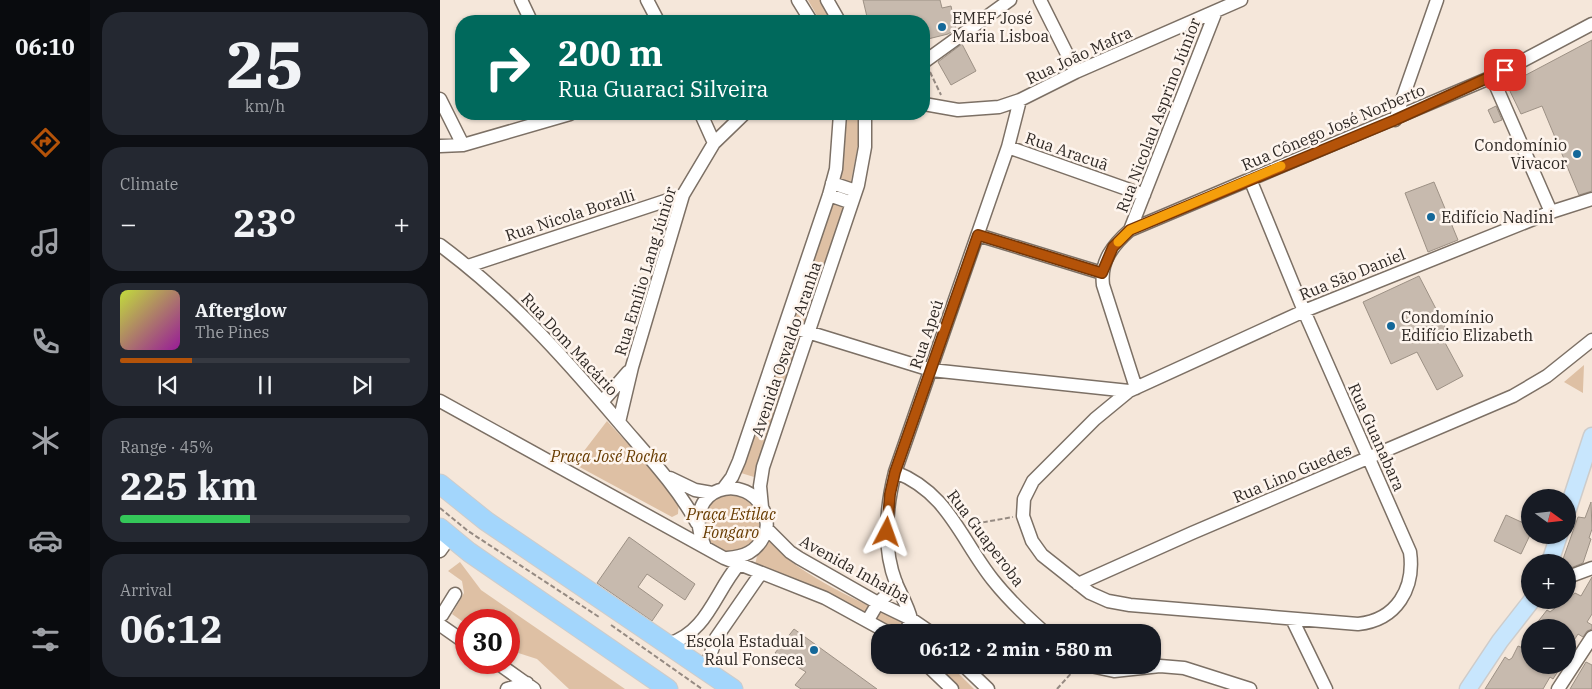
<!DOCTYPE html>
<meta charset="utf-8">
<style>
:root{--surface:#171b24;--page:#242831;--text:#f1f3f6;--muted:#9ea1a6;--line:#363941;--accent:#b45309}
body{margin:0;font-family:"IBM Plex Serif",serif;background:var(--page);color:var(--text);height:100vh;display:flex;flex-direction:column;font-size:19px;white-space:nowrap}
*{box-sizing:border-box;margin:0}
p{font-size:16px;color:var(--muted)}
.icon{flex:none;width:28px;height:28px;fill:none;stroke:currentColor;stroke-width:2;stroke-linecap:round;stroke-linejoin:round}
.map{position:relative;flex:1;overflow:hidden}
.sheet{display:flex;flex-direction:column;gap:12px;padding:12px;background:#0d0f14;width:350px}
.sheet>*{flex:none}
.top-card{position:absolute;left:15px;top:15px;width:475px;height:105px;border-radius:20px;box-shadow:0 1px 4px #0004;background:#00695c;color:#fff;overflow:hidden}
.needle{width:32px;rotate:105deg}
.tools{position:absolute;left:1081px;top:489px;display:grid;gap:10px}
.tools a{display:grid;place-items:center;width:55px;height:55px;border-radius:50%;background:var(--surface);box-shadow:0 1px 4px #0004;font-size:25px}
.speed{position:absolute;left:15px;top:609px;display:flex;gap:10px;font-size:25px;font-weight:700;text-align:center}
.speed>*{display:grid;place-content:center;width:65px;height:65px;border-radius:50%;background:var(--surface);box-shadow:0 1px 4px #0004;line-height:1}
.speed .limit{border:8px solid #d22;background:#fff;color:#111}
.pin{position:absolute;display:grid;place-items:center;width:42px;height:42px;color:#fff;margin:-21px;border-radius:10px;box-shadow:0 2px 8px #0006}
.me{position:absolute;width:55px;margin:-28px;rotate:4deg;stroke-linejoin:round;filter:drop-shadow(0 0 4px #0008)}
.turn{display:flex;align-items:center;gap:18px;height:105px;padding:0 20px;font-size:22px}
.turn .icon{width:65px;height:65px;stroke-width:2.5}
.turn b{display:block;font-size:35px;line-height:42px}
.big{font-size:38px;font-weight:800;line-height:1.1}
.sheet .card{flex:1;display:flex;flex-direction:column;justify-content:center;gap:8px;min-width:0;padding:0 18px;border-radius:20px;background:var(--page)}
.sheet .dial{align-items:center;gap:0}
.dial b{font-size:65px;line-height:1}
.song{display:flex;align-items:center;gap:15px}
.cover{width:60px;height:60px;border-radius:8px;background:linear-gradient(135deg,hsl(70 70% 55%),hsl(300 70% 35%))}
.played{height:5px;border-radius:2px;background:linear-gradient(90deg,var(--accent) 25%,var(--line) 25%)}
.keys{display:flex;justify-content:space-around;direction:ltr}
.heat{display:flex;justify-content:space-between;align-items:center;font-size:28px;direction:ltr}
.charge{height:8px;border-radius:4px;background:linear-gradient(90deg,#34c759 45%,var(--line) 0)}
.trip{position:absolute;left:431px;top:624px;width:290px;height:50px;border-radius:20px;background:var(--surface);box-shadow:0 1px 4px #0004;font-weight:800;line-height:50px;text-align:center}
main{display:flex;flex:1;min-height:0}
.menu{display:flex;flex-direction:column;width:90px;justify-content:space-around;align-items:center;background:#090b0e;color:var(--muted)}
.menu .icon{width:35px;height:35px}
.menu .selected{color:var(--accent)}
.menu b{font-size:22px;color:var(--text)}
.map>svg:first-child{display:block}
</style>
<main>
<nav class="menu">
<b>06:10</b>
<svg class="icon selected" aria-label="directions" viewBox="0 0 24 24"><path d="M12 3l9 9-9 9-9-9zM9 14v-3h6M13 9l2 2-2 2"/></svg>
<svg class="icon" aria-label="music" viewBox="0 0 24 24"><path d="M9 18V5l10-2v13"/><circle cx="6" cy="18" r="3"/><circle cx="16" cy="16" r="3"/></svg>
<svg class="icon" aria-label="phone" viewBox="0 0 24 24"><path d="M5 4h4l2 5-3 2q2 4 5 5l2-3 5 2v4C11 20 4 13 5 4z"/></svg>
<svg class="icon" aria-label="climate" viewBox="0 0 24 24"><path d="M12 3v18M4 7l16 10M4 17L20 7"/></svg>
<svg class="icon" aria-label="car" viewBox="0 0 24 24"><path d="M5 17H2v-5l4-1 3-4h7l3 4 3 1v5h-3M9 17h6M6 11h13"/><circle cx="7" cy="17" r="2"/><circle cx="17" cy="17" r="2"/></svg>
<svg class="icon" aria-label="filters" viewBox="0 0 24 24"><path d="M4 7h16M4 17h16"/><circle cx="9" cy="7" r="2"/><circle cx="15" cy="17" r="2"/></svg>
</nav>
<section class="sheet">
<div class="card dial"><b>25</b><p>km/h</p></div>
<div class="card"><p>Climate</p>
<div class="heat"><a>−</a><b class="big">23°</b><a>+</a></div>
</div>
<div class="card">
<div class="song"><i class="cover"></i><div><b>Afterglow</b><p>The Pines</p></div></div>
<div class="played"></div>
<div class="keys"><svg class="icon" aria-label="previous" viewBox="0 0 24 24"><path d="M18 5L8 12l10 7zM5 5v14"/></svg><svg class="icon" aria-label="pause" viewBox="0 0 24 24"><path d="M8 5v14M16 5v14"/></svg><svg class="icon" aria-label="next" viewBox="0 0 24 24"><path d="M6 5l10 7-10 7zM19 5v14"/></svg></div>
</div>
<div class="card"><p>Range · 45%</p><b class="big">225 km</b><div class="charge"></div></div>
<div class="card"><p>Arrival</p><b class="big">06:12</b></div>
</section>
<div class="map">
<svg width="1152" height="689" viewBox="0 0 1152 689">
<rect width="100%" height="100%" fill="#f5e7da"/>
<path fill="#dec0a4" d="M 368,0 L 383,0 L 395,21 L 380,21 Z
M 404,114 L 418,114 L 418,145 L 409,191 L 314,477 L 301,473 L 397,187 L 404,144 Z
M 1144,365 L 1143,390 L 1143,393 L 1124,382 Z
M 167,421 L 239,499 L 238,514 L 232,517 L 134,464 Z
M262 523a29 29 0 1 1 58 0a29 29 0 1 1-58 0Z
M 330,541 C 355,575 430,605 469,626 L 476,632 L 455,632 L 393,596 L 315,565 L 317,556 Z
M 20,562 L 41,590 L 185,689 L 129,689 L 97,659 L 69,650 L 69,620 L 26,620 L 26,624 L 12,614 L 24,593 L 22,581 L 8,571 Z
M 495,665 L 510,665 L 534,689 L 520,689 Z"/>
<path fill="#c7baae" stroke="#9d9185" d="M 423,0 L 500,0 L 502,8 L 511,6 L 516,29 L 508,34 L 484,40 L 484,21 L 428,21 Z
M 1152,40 L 1152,191 L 1139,195 L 1102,106 L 1081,114 L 1067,85 Z
M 522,44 L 536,71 L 511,85 L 498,62 Z
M 1056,106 L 1062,120 L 1054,123 L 1048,110 Z
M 994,182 L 1018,240 L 988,252 L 965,193 Z
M 979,276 L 1010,336 L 1003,339 L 1023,376 L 997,390 L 977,352 L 951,364 L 923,302 Z
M 1151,502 L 1152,529 L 1149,538 L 1151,539 L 1143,563 L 1128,569 L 1128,562 L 1122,562 L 1138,517 L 1145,518 Z
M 1066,515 L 1090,526 L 1090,535 L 1081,554 L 1054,541 Z
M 189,537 L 255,584 L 245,600 L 207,574 L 198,587 L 223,605 L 212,621 L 157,583 Z
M 1152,577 L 1152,614 L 1147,622 L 1152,625 L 1152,629 L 1147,631 L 1143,637 L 1138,634 L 1128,650 L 1128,628 L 1116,622 L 1113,628 L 1093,628 L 1107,610 L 1110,612 L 1135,593 L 1141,596 Z
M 354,629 L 437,689 L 361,689 L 355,685 L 366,672 L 335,653 Z
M 1090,637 L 1090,665 L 1122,665 L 1113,679 L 1110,677 L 1103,689 L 1045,689 L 1065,657 L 1069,660 L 1072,658 L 1078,646 L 1083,648 Z
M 1146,662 L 1152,665 L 1152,689 L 1130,689 Z"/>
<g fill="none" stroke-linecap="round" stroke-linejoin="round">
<defs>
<path id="minor" d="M 81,0 L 91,21
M 207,0 L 218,21
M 358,0 L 371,21
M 387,0 L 399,21
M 600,0 L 636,72
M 484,62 L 570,0
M 1052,77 L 1111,212
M 0,99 L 23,145
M 484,104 L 518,110 L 559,107 L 580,100 L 636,72 L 801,0
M 261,114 L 274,143
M 955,120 L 997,0
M 0,146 L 23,145 L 130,114
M 568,147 L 704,195
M 810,179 L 864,311 L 970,552 C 975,588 957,620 918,624 L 690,605 L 668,601 L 650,593 L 602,555 L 592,541 L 583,516 L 584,499 L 593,481 L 655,419 L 689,391 L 864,311 L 1111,212 L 1152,199
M 392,183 L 416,191
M 389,195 L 412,203
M 690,230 L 776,11
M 538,235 L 662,273
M 0,245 C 71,298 121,354 178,421 C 206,454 236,485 257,523
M 28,266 L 243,195
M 345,325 L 491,370 L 689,391
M 696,388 L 663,285 C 660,261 673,245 690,230 L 1052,77 L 1152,24
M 0,401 L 284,558 L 385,598 L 447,632
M 162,402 L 188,372
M 179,422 L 192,367 L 243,195 L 274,143 L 304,114
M 455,472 C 508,492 521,540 553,580 C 568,599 587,617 604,632
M 230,478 L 255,490 L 272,493
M 283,489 L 292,477 L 299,461 L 389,195 L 396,169 L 400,114
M 322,507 L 320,486 L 323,467 L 418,185 L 425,147 L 425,114
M 327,529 L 350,552 L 359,558 L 438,603 L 471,619 L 490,632
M 265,547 C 237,485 310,469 325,514 C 327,522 328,528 324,536 C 316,552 304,557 287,558
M 0,551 L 10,537
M 1128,577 L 1152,568
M 638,584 L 752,533 L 1073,396 L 1107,376 L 1152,340
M 0,613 L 2,615 L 15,594
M 852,619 L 886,689
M 428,620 L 438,603 L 450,592 L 456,582
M 0,625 L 26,643
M 466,632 L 471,619 C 468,606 461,595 456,583 C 442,547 446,508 455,472 L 568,147 L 580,100
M 228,644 C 267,633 275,592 299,564
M 269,659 L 276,638 L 321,573
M 56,662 L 94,689
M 487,665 L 512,689
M 523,665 L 548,689
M 646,665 L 674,671 L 720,666 L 744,668 L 810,689
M 67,689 L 87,683 L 88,688
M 1118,689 L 1152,637"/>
<path id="major" d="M 1128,509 L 1152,436
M 1110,562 L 1119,535
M 1028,689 L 1060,641 L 1092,600"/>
<path id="highway" d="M 0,484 L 46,521 L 293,689
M 0,528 L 29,552 L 228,689"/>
</defs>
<use href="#minor" stroke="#7c7065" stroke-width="15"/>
<use href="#major" stroke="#cdcccb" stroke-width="19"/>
<use href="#highway" stroke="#cdcccb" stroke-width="21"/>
<path stroke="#958a82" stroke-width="2" stroke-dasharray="5 2.5" stroke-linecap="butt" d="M 490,72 L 501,95
M 0,508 L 28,531 L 159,617
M 528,525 L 573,517
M 171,625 L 262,689
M 617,689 L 635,669"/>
<use href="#minor" stroke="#fff" stroke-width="12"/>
<use href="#major" stroke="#c8e6fd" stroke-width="16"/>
<use href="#highway" stroke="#a3d6fc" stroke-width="19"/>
</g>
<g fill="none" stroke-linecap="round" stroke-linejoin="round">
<defs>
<path id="route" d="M 447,532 L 450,494 L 455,472 L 538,235 L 662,273 L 673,247 L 690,230 L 955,120 L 1065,70"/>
</defs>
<use href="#route" stroke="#753606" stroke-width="12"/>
<use href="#route" stroke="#b45309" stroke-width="9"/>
<path stroke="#f59e0b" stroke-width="9" d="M 678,242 L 690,230 L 841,166"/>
</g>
<g fill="#146899" stroke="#fef5ee" stroke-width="2">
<circle cx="502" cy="27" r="5"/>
<circle cx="1137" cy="154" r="5"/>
<circle cx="991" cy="217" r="5"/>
<circle cx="951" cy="326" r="5"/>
<circle cx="374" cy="650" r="5"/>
</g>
<g text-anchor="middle" stroke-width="5" stroke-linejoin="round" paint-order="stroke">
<g font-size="16" fill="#2f2925" stroke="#fef5ee" text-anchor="start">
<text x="512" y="24">EMEF José<tspan x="512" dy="18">Maria Lisboa</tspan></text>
<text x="1127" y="151" text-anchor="end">Condomínio<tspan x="1127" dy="18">Vivacor</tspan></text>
<text x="1001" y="223">Edifício Nadini</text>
<text x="961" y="323">Condomínio<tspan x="961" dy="18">Edifício Elizabeth</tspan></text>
<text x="364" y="647" text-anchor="end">Escola Estadual<tspan x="364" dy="18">Raul Fonseca</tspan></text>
</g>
<g font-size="16" fill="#2f2925" stroke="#fef5ee">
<text transform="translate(639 55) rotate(-25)" y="6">Rua João Mafra</text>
<text transform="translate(718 115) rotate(-69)" y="6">Rua Nicolau Asprino Júnior</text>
<text transform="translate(893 127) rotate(-23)" y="6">Rua Cônego José Norberto</text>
<text transform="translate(627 151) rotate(19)" y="6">Rua Aracuã</text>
<text transform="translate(130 215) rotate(-18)" y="6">Rua Nicola Boralli</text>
<text transform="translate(205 271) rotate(-73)" y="6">Rua Emílio Lang Júnior</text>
<text transform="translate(912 274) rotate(-22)" y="6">Rua São Daniel</text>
<text transform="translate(486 334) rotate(-71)" y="6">Rua Apeú</text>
<text transform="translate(130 344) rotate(47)" y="6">Rua Dom Macário</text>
<text transform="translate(346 349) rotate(-71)" y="6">Avenida Osvaldo Aranha</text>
<text transform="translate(937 437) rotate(66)" y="6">Rua Guanabara</text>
<text transform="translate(852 473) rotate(-23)" y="6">Rua Lino Guedes</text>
<text transform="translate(546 538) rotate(53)" y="6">Rua Guaperoba</text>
<text transform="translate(415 569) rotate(29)" y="6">Avenida Inhaíba</text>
</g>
<g font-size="16" font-style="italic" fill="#683c02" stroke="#fef5ee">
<text x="169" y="462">Praça José Rocha</text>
<text x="291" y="520">Praça Estilac<tspan x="291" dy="18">Fongaro</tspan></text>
</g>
</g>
</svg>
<div class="tools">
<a><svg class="needle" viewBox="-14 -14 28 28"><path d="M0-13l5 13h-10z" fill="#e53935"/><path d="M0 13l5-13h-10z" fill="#9ea1a6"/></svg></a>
<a>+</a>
<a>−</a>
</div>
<div class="speed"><div class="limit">30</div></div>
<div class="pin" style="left:1065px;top:70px;background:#d93025"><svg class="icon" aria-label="arrive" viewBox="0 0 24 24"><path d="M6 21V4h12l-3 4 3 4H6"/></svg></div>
<svg class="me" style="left:447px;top:532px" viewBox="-20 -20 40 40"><path d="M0-17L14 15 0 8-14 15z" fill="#b45309" stroke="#fff" stroke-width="4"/></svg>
<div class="trip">06:12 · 2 min · 580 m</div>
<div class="top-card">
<div class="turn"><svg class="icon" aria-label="right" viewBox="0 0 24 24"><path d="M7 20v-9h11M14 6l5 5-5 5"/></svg><div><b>200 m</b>Rua Guaraci Silveira</div></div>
</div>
</div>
</main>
